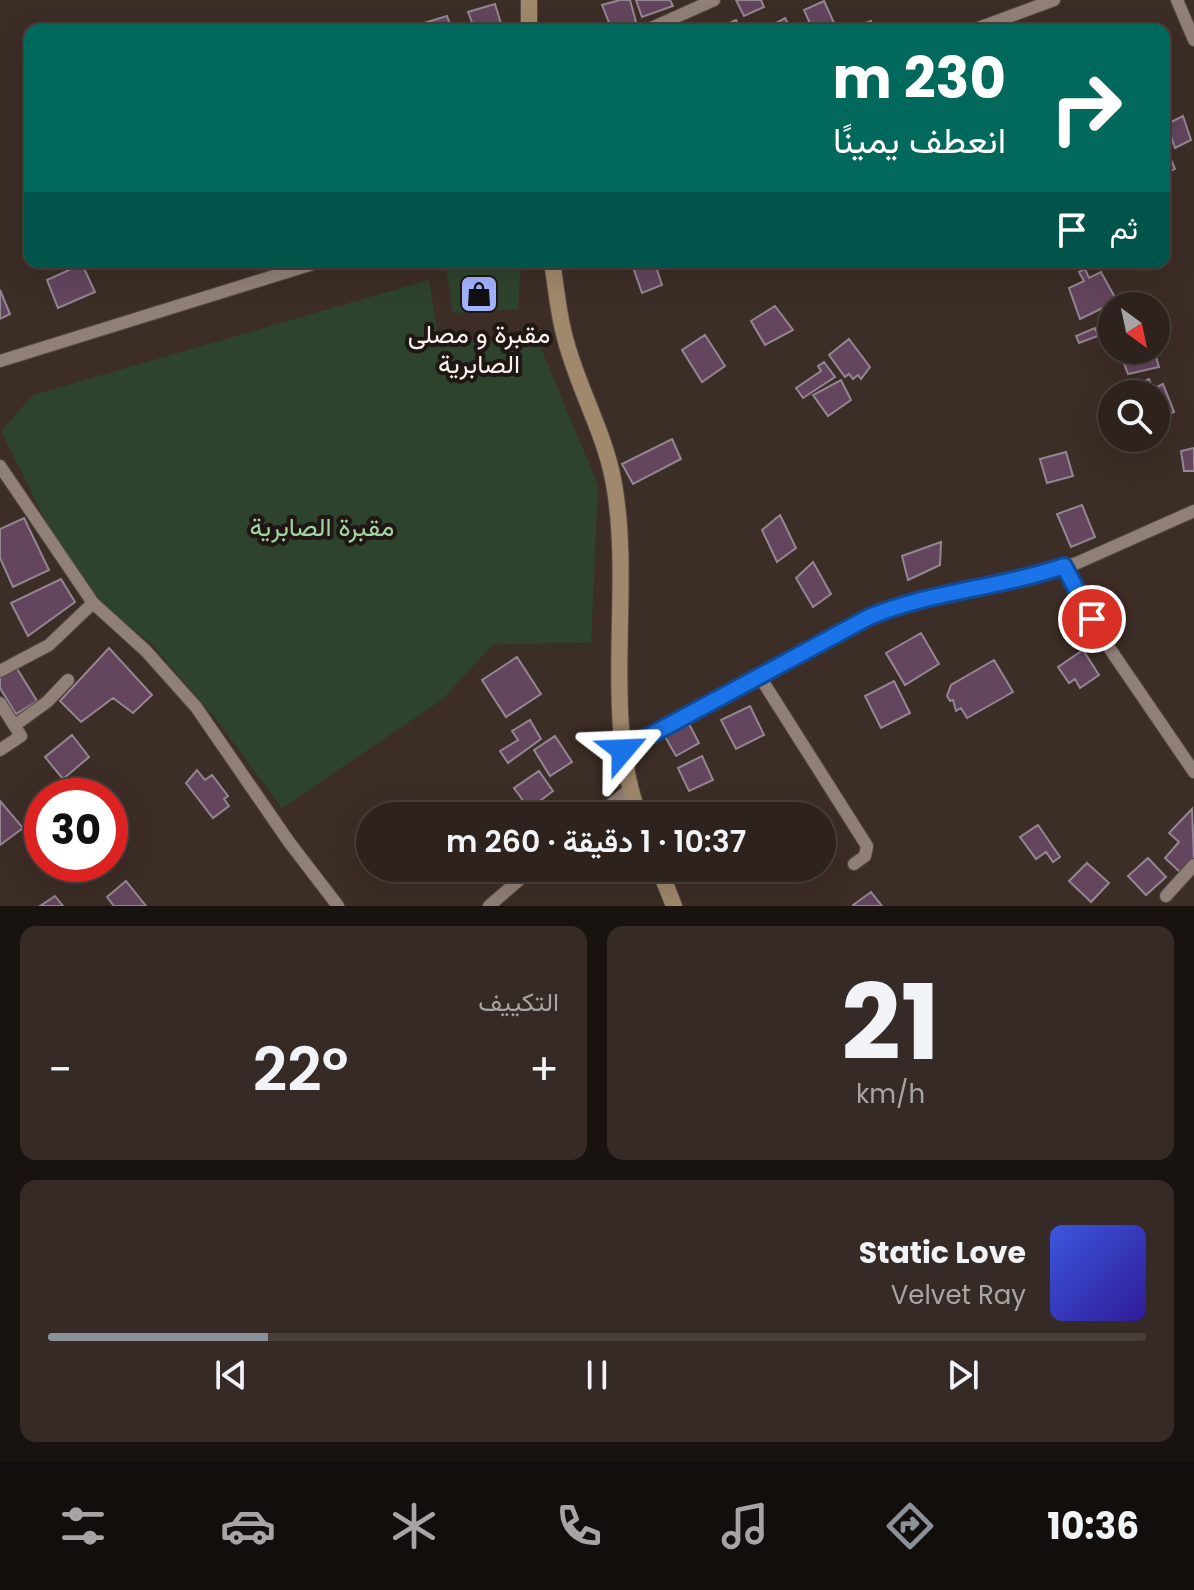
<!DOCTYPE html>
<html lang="ar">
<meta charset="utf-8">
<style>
:root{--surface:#2d221c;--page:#352a25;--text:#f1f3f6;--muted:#a7a4a3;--line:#483f3b;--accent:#8c9099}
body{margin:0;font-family:Poppins,Vazirmatn,sans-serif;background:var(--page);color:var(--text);direction:rtl;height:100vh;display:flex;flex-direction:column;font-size:30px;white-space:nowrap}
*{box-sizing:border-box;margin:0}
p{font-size:26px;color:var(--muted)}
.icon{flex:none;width:44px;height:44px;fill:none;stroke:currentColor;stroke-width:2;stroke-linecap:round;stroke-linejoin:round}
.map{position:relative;height:906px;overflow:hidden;direction:ltr}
.drawer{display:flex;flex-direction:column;gap:20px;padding:20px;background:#19130f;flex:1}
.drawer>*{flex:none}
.guide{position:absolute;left:24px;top:24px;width:1146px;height:244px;border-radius:16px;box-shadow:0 8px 32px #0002,0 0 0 2px var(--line);direction:rtl;background:#00695c;color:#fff;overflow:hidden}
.needle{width:52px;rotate:147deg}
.buttons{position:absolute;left:1098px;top:292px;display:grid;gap:16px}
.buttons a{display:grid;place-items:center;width:72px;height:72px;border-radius:50%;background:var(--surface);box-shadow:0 8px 32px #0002,0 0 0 2px var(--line);font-size:40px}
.speed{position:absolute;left:24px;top:778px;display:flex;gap:16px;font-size:40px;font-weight:700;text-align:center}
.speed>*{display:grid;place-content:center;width:104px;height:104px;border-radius:50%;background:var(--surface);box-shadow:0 8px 32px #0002,0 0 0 2px var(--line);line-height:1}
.speed .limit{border:12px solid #d22;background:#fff;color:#111}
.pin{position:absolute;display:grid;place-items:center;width:68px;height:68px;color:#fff;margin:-34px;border:4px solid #fff;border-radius:50%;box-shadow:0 2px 8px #0007}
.me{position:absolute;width:88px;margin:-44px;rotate:64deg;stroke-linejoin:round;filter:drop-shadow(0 0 6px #0008)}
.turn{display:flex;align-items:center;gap:28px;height:168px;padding:0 32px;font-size:36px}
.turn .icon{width:104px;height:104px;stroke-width:2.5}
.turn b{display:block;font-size:56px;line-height:68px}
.then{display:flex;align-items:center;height:76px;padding:0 32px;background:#0003;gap:16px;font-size:30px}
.big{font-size:60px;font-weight:600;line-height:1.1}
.drawer .tile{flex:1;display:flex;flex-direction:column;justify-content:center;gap:12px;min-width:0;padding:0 28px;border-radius:16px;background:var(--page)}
.drawer .dial{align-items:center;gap:0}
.dial b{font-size:104px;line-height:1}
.song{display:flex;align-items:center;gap:24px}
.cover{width:96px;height:96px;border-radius:12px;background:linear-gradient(135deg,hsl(230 70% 55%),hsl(250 70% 35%))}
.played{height:8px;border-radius:4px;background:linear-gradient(90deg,var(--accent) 20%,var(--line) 20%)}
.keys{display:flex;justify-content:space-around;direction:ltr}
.heat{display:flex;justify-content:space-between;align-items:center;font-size:44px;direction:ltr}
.drawer .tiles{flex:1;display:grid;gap:20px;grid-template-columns:1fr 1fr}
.tile:last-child{grid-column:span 2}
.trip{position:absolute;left:356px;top:802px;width:480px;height:80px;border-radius:40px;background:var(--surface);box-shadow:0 8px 32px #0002,0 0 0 2px var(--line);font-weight:600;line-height:80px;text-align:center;direction:rtl}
.tab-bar{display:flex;height:128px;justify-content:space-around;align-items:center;background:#120e0b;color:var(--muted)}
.tab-bar .icon{width:56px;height:56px}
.tab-bar .on{color:var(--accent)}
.tab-bar b{font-size:36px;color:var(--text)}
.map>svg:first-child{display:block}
</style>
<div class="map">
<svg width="1194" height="906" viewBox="0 0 1194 906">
<rect width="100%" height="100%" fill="#3c2d26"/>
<path fill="#2e432e" d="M 486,262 L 521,262 L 518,309 L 453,313 L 446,268 Z
M 429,280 L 438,336 L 540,346 L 598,485 L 591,643 L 493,644 L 443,699 L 282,808 L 215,718 L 151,643 L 79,587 L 1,431 L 33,395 Z"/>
<path fill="#63455e" stroke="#948691" stroke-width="2" d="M 620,0 L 630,0 L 636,22 L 612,30 L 602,5 Z
M 636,0 L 670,0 L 673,6 L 642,17 Z
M 736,0 L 761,0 L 764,7 L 744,16 Z
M 824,1 L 835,25 L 813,30 L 804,10 Z
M 495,4 L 503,30 L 475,30 L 468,12 Z
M 447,16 L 452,30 L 423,30 L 421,24 Z
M 785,18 L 792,30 L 763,30 Z
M 736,20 L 740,30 L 716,30 Z
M 871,21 L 874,30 L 846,30 Z
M 1183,116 L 1191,140 L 1175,148 L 1167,124 Z
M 1164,143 L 1175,169 L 1164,173 Z
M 645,262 L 663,262 L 665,267 L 657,270 L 662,285 L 642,293 L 633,267 Z
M 82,264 L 95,292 L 58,308 L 47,280 Z
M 1085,269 L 1089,278 L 1101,272 L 1117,301 L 1080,319 L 1069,288 L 1084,281 L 1079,272 Z
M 0,290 L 10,314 L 0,319 Z
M 775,306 L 793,330 L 765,345 L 751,321 Z
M 1095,328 L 1098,336 L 1079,343 L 1076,336 Z
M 705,335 L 725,366 L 702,382 L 682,350 Z
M 849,339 L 870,367 L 861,379 L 858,375 L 853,379 L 849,374 L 845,377 L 829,355 Z
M 1119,350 L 1154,350 L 1159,367 L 1128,374 Z
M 824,362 L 835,377 L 803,398 L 796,388 L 821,371 L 818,366 Z
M 1149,379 L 1153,389 L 1163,384 L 1174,412 L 1156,419 L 1156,394 L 1134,394 L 1131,387 Z
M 841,380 L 851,400 L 828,416 L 813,395 Z
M 672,439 L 681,459 L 633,484 L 622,464 Z
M 1194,448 L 1194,471 L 1184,471 L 1181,451 Z
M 1066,452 L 1073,476 L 1047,483 L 1040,459 Z
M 1082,505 L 1095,537 L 1071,547 L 1057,514 Z
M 780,515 L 796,548 L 777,562 L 762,530 Z
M 24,518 L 49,570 L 13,587 L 0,558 L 0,529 Z
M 941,542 L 940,565 L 908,580 L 902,556 Z
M 813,562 L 831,594 L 813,607 L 796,578 Z
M 61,579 L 75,602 L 28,636 L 11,603 Z
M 921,633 L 939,664 L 905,685 L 886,653 Z
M 109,648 L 152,695 L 133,713 L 113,698 L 81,722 L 60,701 Z
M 1083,650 L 1099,675 L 1080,688 L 1075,679 L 1069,683 L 1058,667 Z
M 517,657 L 541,694 L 506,717 L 482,680 Z
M 994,660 L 1013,692 L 967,718 L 961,708 L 956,711 L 953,700 L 950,701 L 947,696 L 951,685 Z
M 16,667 L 37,701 L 16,714 L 0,688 L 0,678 Z
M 894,681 L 910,713 L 881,728 L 865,696 Z
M 750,706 L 764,735 L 736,749 L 721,720 Z
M 530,720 L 541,739 L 508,763 L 500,751 L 518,740 L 512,731 Z
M 688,722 L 699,743 L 676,756 L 664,735 Z
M 72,735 L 89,757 L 63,779 L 45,757 Z
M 555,736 L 572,762 L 550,776 L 534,750 Z
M 702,756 L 713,780 L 689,791 L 678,768 Z
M 197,770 L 205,780 L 212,775 L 228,796 L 224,799 L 229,806 L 213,818 L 186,783 Z
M 539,771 L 553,791 L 529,809 L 514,788 Z
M 0,801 L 23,828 L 0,845 Z
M 1192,809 L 1194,860 L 1181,873 L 1165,858 L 1179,842 L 1169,833 Z
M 1038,825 L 1060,857 L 1053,862 L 1046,852 L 1036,859 L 1020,837 Z
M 1148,858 L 1166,877 L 1146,895 L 1128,876 Z
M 1087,863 L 1109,883 L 1091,902 L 1069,881 Z
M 126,881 L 146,906 L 114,906 L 107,897 Z
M 871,892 L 882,906 L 854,906 L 853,905 Z
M 55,896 L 63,906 L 40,906 Z"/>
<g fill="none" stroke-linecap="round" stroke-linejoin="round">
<defs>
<path id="street" d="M 1177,0 L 1194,40
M 647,30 L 714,0
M 973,30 L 1054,0
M 0,361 L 319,262
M 0,466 L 93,603 L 146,651 L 196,707 L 289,842 L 338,906
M 1064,566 L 1110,649 L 1194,772
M 0,671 L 49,645 L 93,603
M 760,677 L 867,846 L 865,856 L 854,864
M 0,703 L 21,736 L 0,750
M 15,725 L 47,702 L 68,680
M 623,750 L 888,610 L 1033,577 L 1077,563 L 1194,511
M 597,816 L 629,790
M 1166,896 L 1194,865
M 489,906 L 533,868"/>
<path id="secondary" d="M 529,0 L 529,30
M 552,262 C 556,286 558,311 564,334 C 576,385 605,432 614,484 C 633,592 601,714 639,816
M 659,868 L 674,906"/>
</defs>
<use href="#street" stroke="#564b44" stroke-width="14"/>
<use href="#secondary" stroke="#564b44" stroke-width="18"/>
<use href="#street" stroke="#918077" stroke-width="12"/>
<use href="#secondary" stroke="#9f886b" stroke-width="16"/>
</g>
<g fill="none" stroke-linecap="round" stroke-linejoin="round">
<defs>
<path id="route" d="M 623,750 L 869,617 C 931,591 1001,588 1064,566 L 1092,619"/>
</defs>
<use href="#route" stroke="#114b97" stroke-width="20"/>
<use href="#route" stroke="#1a73e8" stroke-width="14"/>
</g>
<defs>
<symbol id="shop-square" viewBox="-11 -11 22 22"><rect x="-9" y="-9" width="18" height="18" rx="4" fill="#a2b2fd" stroke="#1e1714"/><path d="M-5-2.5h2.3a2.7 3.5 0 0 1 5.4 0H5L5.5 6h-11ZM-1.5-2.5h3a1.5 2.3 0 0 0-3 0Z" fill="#111"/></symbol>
</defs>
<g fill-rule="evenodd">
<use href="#shop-square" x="457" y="272" width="44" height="44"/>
</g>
<g text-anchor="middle" stroke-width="8" stroke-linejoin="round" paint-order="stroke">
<g font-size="26" fill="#fbf1ec" stroke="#1e1714">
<text x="479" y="343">مقبرة و مصلى<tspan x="479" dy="30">الصابرية</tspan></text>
</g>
<g font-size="26" fill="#a3d5a3" stroke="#1e1714">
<text x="322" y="536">مقبرة الصابرية</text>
</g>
</g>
</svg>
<div class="buttons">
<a><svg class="needle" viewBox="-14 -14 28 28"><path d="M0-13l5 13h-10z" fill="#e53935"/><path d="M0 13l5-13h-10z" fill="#a7a4a3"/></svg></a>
<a><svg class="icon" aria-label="search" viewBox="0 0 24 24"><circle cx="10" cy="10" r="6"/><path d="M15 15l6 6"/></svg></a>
</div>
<div class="speed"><div class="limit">30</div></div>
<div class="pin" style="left:1092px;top:619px;background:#d93025"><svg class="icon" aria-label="arrive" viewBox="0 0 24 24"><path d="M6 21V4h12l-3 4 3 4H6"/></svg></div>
<svg class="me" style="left:623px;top:750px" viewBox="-20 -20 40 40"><path d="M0-17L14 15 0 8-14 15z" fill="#1a73e8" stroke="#fff" stroke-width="4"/></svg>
<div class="trip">10:37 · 1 دقيقة · 260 m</div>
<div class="guide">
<div class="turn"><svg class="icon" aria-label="right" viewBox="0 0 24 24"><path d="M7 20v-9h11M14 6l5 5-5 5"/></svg><div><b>230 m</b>انعطف يمينًا</div></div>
<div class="then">ثم<svg class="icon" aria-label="arrive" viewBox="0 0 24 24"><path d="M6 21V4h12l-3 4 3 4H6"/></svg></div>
</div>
</div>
<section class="drawer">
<div class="tiles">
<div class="tile dial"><b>21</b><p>km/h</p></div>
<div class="tile"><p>التكييف</p>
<div class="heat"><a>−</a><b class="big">22°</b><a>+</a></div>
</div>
<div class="tile">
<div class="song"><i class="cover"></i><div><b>Static Love</b><p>Velvet Ray</p></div></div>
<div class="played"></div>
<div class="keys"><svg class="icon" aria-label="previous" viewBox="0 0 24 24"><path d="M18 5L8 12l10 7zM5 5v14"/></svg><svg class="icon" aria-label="pause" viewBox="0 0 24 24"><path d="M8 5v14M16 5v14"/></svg><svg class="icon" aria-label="next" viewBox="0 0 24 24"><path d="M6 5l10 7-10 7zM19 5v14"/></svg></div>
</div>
</div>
</section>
<nav class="tab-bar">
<b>10:36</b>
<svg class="icon on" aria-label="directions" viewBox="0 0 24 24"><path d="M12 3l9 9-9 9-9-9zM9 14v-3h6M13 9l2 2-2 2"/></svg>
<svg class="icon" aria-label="music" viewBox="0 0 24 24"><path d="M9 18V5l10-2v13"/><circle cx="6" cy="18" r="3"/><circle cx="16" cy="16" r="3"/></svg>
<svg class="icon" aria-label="phone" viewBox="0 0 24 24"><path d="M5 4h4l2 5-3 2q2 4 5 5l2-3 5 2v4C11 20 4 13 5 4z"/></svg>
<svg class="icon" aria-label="climate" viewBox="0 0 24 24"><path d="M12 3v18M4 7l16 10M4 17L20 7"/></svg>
<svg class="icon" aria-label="car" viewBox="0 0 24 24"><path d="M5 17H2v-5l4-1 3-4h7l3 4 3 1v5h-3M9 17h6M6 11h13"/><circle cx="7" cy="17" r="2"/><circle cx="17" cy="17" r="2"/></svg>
<svg class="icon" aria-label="filters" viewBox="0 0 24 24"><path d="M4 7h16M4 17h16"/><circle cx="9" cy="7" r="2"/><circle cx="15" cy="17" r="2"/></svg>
</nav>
